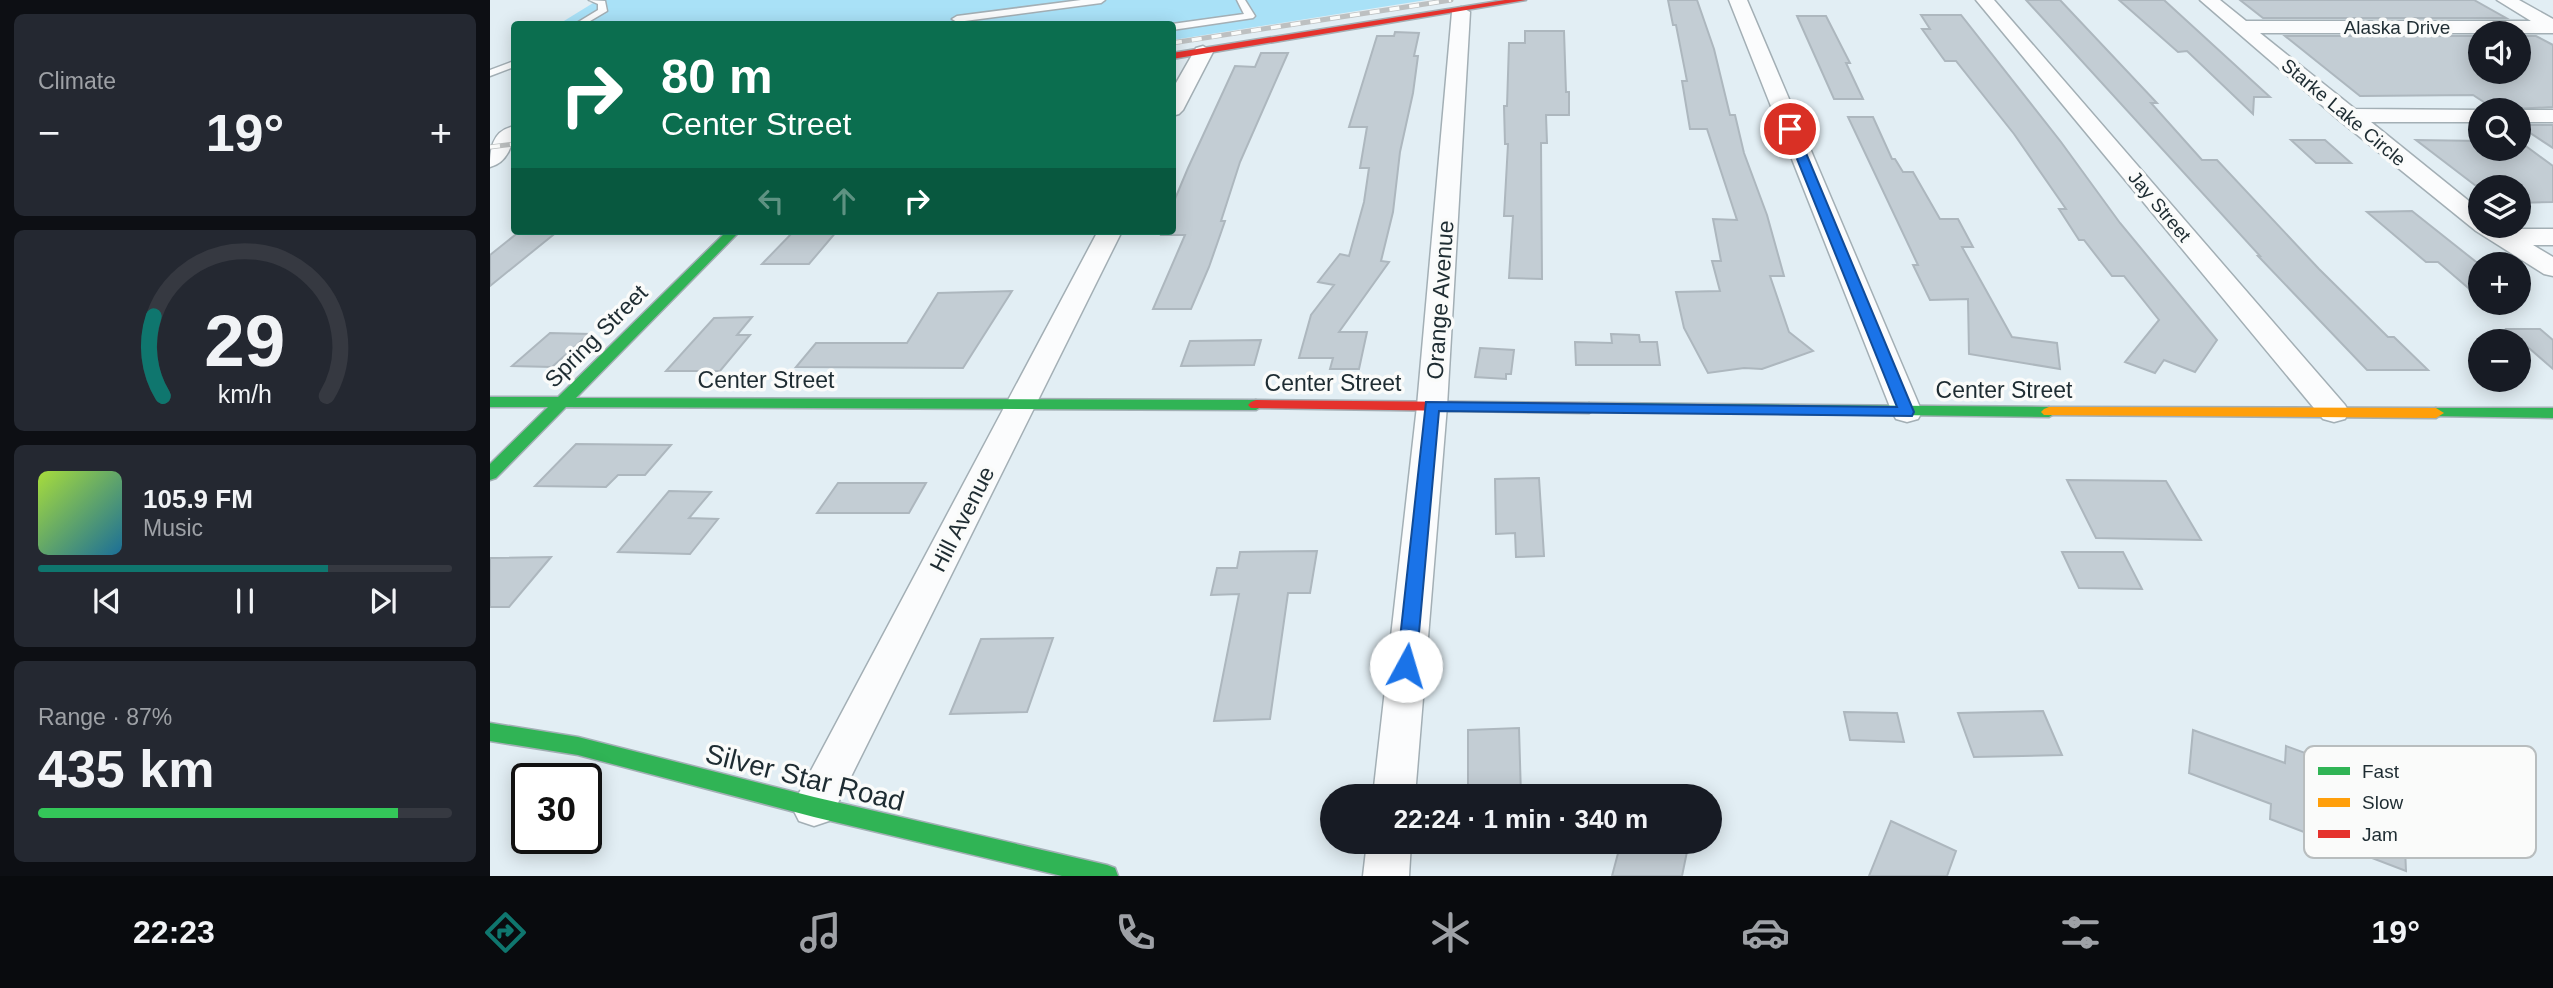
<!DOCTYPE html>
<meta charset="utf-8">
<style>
:root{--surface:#171b24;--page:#242831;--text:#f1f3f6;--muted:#9ea1a6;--line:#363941;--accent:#0f766e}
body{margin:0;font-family:Arial,sans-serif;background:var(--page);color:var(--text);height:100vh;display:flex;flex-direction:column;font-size:26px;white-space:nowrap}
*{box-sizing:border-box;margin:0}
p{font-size:23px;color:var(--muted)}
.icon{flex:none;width:38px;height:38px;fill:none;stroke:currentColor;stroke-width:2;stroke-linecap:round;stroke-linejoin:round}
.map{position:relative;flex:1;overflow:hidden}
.side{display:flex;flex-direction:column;gap:14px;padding:14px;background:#0d0f14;width:490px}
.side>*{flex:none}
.hud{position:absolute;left:21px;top:21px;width:665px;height:214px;border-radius:7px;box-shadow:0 4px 18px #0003;background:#0b6e4f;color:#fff;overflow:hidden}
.tools{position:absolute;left:1978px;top:21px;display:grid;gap:14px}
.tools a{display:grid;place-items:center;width:63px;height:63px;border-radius:50%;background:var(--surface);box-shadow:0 4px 18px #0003;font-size:35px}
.speed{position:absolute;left:21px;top:763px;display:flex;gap:14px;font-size:35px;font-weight:700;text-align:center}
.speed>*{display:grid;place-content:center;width:91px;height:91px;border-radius:50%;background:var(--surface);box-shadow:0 4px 18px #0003;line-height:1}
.speed .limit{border:4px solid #111;border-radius:10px;background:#fff;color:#111}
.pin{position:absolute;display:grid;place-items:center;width:60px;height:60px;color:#fff;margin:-30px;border:4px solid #fff;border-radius:50%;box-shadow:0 2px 7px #0007}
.me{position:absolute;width:77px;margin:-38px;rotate:6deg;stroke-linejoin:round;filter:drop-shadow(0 0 5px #0008)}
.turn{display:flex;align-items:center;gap:24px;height:147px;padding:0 35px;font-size:32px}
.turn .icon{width:91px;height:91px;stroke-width:2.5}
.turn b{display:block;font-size:49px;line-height:60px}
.lanes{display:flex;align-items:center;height:66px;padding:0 35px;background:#0003;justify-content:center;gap:35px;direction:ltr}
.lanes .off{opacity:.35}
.big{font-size:52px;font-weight:600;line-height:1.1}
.side .tile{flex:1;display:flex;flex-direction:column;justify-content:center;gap:10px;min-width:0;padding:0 24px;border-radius:10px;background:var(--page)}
.side .dial{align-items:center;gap:0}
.dial svg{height:182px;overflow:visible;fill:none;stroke:var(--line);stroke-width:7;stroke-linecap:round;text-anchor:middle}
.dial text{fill:var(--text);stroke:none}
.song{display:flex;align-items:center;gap:21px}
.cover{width:84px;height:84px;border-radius:10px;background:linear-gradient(135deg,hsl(80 70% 55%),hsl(200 70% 35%))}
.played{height:7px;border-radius:4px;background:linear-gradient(90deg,var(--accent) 70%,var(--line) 70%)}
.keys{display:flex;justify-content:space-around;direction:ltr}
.heat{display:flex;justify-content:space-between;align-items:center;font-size:38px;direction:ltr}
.charge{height:10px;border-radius:5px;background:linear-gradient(90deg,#34c759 87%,var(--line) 0)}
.trip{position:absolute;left:830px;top:784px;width:402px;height:70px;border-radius:35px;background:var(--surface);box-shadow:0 4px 18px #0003;font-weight:600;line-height:70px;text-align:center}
.menu{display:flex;height:112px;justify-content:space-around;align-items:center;background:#090b0e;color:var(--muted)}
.menu .icon{width:49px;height:49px}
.menu .on{color:var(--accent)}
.menu b{font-size:32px;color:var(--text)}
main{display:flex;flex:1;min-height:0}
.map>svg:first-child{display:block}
</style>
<main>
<section class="side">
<div class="tile"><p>Climate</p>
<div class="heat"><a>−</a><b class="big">19°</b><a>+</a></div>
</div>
<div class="tile dial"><svg viewBox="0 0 100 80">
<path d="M14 69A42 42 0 1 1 86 69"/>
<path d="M14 69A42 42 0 0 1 10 34" stroke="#0f766e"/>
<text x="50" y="56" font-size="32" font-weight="700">29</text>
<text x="50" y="72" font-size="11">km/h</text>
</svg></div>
<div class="tile">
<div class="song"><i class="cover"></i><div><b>105.9 FM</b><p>Music</p></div></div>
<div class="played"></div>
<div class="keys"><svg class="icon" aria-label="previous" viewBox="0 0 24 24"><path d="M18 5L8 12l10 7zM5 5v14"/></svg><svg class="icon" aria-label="pause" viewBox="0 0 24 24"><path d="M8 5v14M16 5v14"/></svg><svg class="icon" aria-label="next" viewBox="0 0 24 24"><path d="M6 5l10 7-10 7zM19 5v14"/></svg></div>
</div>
<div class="tile"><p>Range · 87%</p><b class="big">435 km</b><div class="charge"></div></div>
</section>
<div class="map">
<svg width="2063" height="876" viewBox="0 0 2063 876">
<rect width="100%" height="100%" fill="#e2eef4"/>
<path fill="#a9e1f7" d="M 108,0 L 936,0 L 683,40 L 682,24 L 431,24 L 433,21 L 407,24 L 69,24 Z"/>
<path fill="#c3cdd4" stroke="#adb7be" stroke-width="2" d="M 1178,0 L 1207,0 L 1224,49 L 1240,115 L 1245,115 L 1254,153 L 1277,215 L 1294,276 L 1280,276 L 1299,332 L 1323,351 L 1272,369 L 1254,368 L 1218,373 L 1194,328 L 1186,292 L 1230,291 L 1222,261 L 1231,261 L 1223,219 L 1247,220 L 1217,129 L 1200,129 L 1192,81 L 1197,81 L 1186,25 L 1183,25 Z
M 1536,0 L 1570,0 L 1667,103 L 1661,103 L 1712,160 L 1727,160 L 1829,269 L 1898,337 L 1904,337 L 1938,370 L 1877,370 L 1768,256 L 1770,256 Z
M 1629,0 L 1674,0 L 1780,97 L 1764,97 L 1763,114 L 1697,51 L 1688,52 Z
M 1750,0 L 1984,0 L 2016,18 L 1773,18 Z
M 1431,15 L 1471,15 L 1571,142 L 1630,223 L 1727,340 L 1705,372 L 1674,360 L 1665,373 L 1635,362 L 1669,320 L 1634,276 L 1622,276 L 1594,240 L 1589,240 L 1569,209 L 1576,209 L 1524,134 L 1466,61 L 1455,61 L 1432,29 L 1440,29 Z
M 1307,16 L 1336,16 L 1360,63 L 1356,63 L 1373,99 L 1344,99 Z
M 1035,31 L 1074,31 L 1076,92 L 1079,92 L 1079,115 L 1056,115 L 1057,143 L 1051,143 L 1052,279 L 1019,278 L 1023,216 L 1014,216 L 1018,144 L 1015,144 L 1014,106 L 1017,106 L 1019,43 L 1035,43 Z
M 905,32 L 929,33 L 924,56 L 928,56 L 923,93 L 910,152 L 903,212 L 891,261 L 899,262 L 849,332 L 877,332 L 869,369 L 840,369 L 843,358 L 809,358 L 821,315 L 844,285 L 828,282 L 850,254 L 859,256 L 874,202 L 879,168 L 870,168 L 877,127 L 859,127 L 887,36 L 904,36 Z
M 1795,36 L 1990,36 L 1990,72 L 2028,72 L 2028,36 L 2046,36 L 2063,45 L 2063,107 L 2006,110 L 1983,95 L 1870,96 Z
M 771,53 L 798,53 L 750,162 L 731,221 L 735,221 L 719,267 L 701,309 L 663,309 L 695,235 L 671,235 L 672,231 L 682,231 L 682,206 L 698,168 L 745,66 L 765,67 Z
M 1358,117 L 1383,117 L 1402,159 L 1405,159 L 1413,172 L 1423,172 L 1450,219 L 1468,219 L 1483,247 L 1472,247 L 1522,337 L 1567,343 L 1570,369 L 1479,354 L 1478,299 L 1440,300 L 1423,265 L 1428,265 Z
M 2028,125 L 2063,125 L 2063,148 Z
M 1801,140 L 1835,140 L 1861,163 L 1826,163 Z
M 1926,140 L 1990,141 L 1990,149 L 2028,149 L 2029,141 L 2063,166 L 2063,202 L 2028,203 L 2028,187 L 1990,187 L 1990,189 Z
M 1922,211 L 1990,265 L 1990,298 L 1948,262 L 1936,262 L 1877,212 Z
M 30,231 L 68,231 L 0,286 L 0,255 Z
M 304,231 L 347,231 L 319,264 L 272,264 Z
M 522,291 L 473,368 L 306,367 L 326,343 L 417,343 L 448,293 Z
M 262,317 L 247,335 L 260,335 L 230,371 L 176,371 L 224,318 Z
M 2017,329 L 2050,329 L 2063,340 L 2063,369 Z
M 60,333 L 99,334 L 62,367 L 22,366 Z
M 1121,334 L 1149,335 L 1150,342 L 1167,342 L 1170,365 L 1086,365 L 1085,342 L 1122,343 Z
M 771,340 L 764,365 L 691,366 L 700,341 Z
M 990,348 L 1024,350 L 1021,374 L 1016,374 L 1016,379 L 985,377 Z
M 86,444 L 181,445 L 155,475 L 128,475 L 116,487 L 45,486 Z
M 1049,478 L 1054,556 L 1026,557 L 1025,533 L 1006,534 L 1005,479 Z
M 1577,480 L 1676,481 L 1711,540 L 1606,538 Z
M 348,483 L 436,483 L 419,513 L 327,513 Z
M 179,491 L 221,492 L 199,518 L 228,519 L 200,554 L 128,552 Z
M 827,551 L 820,593 L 798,593 L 780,719 L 724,721 L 749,594 L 721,595 L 727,568 L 747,568 L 750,552 Z
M 1572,552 L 1633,552 L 1652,589 L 1589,588 Z
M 61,557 L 19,607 L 0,607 L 0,558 Z
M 563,638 L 537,712 L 460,714 L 491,639 Z
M 1553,711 L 1572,755 L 1484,757 L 1468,713 Z
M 1354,712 L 1407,713 L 1414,742 L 1360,740 Z
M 1029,728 L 1031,796 L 978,796 L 978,730 Z
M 1703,730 L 1795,763 L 1796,746 L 1867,772 L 1868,786 L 1913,803 L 1916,871 L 1780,819 L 1781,804 L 1699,773 Z
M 1401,821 L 1466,851 L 1457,876 L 1379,876 Z
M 1131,842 L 1199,842 L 1192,876 L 1122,876 Z"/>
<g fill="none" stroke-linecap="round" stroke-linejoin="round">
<defs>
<path id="lane" d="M 99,0 L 115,1 L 117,11 L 95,24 L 85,24 L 108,10 L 108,4 Z
M 591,0 L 615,0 L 611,3 L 467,22 L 462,19 L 467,16 Z
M 747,0 L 755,0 L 765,16 L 763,18 L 682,30 L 682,24 L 754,14 Z
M 24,61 L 24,67 L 0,76 L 0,70 Z"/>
<path id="street" d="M 1239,0 L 1257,0 L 1432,412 L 1428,419 L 1417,422 L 1406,419 L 1402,412 Z
M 1486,0 L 1504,0 L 1855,405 L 1859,412 L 1855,419 L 1844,422 L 1833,419 Z
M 1710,0 L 1730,0 L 1756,21 L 2041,21 L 2007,0 L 2029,0 L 2063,19 L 2063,33 L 1770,33 L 1865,109 L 1993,110 L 1990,110 L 1990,122 L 1881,122 L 1990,210 L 1990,226 L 2012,226 L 2018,229 L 2063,229 L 2063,245 L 2043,245 L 2063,257 L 2063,276 L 2054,274 L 1986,231 L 1849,120 Z
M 971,7 L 980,12 L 957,406 L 925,796 L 883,796 L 927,406 L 962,12 Z
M 713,46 L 723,52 L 693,110 L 689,114 L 682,116 L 682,90 L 706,48 Z
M 2025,110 L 2063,110 L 2063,122 L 2028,122 L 2028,110 Z
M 21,127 L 24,128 C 24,144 17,163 0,167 C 0,150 2,132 21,127 Z
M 608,231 L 632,231 L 339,821 L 324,826 L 309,821 L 302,807 L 309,793 Z
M 877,842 L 921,842 L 919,876 L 873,876 Z"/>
<path id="fast" d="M 237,231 L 250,231 L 86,398 L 766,400 L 774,405 L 766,410 L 76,407 L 6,478 L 0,480 L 0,464 L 58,407 L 0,407 L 0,397 L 68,397 Z
M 1099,403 L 1559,407 L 1567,412 L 1559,417 L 1094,411 L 1091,408 Z
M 1946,408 L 2063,408 L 2063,418 L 1941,416 L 1938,413 L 1941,410 Z
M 0,723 L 88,737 L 324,797 L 617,865 L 625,868 L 628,876 L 572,876 L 324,817 L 88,755 L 0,741 Z"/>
<path id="slow" d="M 1559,407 L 1946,408 L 1954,413 L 1946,418 L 1554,415 L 1551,412 L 1554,409 Z"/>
<path id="jam" d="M 1015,0 L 1036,0 L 682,59 L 682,53 Z
M 766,400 L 1099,403 L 1107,408 L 1099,413 L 761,408 L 758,405 L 761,402 Z"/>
</defs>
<use href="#lane" stroke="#a3afb5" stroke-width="3"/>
<use href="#street" stroke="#a3afb5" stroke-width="3"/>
<use href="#fast" stroke="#a3afb5" stroke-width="3"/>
<use href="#slow" stroke="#a3afb5" stroke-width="3"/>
<use href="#jam" stroke="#a3afb5" stroke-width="3"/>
<use href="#lane" fill="#fbfcfd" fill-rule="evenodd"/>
<use href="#street" fill="#fbfcfd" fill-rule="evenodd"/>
<use href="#fast" fill="#30b455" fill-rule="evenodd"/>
<use href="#slow" fill="#ff9f0a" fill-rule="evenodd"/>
<use href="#jam" fill="#e5322d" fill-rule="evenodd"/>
<defs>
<path id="rail" d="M 682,43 L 961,0
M 0,147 L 24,144"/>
</defs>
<use href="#rail" stroke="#bdc0c1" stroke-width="5"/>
<use href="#rail" stroke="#fafbfa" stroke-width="3.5" stroke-dasharray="10" stroke-linecap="butt"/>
</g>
<path fill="#1a73e8" stroke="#114b97" stroke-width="2" d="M 1297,126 L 1306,129 L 1424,412 L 1422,416 L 949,411 L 926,666 L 923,672 L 916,674 L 909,672 L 907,666 L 936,402 L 1407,407 L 1295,129 Z"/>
<g text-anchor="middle" stroke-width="7" stroke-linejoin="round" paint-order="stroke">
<g font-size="19" fill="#1e2c32" stroke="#fafbfa">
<text x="1907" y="34">Alaska Drive</text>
<text transform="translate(1854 112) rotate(40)" y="7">Starke Lake Circle</text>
<text transform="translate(1670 206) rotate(50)" y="7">Jay Street</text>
</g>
<g font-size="23" fill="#1e2c32" stroke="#fafbfa">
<text transform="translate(950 300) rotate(-86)" y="8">Orange Avenue</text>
<text transform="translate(106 336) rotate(-45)" y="8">Spring Street</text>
<text x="276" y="388">Center Street</text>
<text x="843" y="391">Center Street</text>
<text x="1514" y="398">Center Street</text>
<text transform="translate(472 519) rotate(-63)" y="8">Hill Avenue</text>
</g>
<g font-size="28" fill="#1e2c32" stroke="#fafbfa">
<text transform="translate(315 777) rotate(14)" y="10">Silver Star Road</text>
</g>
</g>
<rect x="1814" y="746" width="232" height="112" rx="10" fill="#fafbfa" stroke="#b8bdbe" stroke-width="2"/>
<rect x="1828" y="767" width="32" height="8" fill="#30b455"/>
<rect x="1828" y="798" width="32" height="9" fill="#ff9f0a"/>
<rect x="1828" y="830" width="32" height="8" fill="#e5322d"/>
<g font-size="19" fill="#1e2c32">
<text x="1872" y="778">Fast</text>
<text x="1872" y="809">Slow</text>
<text x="1872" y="841">Jam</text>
</g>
</svg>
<div class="tools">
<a><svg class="icon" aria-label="sound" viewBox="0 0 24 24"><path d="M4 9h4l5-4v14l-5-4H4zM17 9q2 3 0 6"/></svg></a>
<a><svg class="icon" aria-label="search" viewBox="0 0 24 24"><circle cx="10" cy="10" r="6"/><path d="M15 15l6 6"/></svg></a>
<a><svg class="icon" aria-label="layers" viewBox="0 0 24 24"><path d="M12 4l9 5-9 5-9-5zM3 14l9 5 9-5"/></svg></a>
<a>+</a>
<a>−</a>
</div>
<div class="speed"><div class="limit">30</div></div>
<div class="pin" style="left:1300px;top:129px;background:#d93025"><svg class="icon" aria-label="arrive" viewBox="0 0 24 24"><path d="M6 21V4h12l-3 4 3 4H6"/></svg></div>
<svg class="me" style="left:916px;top:666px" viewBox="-20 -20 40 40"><circle r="19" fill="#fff"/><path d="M0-13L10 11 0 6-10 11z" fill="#1a73e8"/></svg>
<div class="trip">22:24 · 1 min · 340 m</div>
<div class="hud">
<div class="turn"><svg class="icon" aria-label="right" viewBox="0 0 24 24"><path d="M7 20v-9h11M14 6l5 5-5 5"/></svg><div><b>80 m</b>Center Street</div></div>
<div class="lanes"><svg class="icon off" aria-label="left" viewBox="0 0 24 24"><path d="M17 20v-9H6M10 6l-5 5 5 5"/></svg><svg class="icon off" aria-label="ahead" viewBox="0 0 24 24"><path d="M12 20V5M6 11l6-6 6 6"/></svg><svg class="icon" aria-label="right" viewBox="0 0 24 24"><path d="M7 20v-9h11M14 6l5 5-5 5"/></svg></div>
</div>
</div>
</main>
<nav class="menu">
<b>22:23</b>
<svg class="icon on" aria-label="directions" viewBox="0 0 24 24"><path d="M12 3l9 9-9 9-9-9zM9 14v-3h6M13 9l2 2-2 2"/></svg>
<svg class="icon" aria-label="music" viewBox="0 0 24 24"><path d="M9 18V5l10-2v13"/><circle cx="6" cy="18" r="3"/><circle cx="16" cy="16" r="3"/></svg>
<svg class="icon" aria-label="phone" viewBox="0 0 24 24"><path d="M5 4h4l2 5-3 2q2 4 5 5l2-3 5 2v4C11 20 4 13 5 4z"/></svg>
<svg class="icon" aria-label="climate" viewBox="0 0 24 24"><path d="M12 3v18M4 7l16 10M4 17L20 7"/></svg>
<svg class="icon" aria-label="car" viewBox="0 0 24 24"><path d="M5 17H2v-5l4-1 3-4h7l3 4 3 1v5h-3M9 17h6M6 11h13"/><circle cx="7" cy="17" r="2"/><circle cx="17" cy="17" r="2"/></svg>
<svg class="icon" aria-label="filters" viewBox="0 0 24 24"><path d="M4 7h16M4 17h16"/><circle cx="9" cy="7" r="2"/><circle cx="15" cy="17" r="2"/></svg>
<b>19°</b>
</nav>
